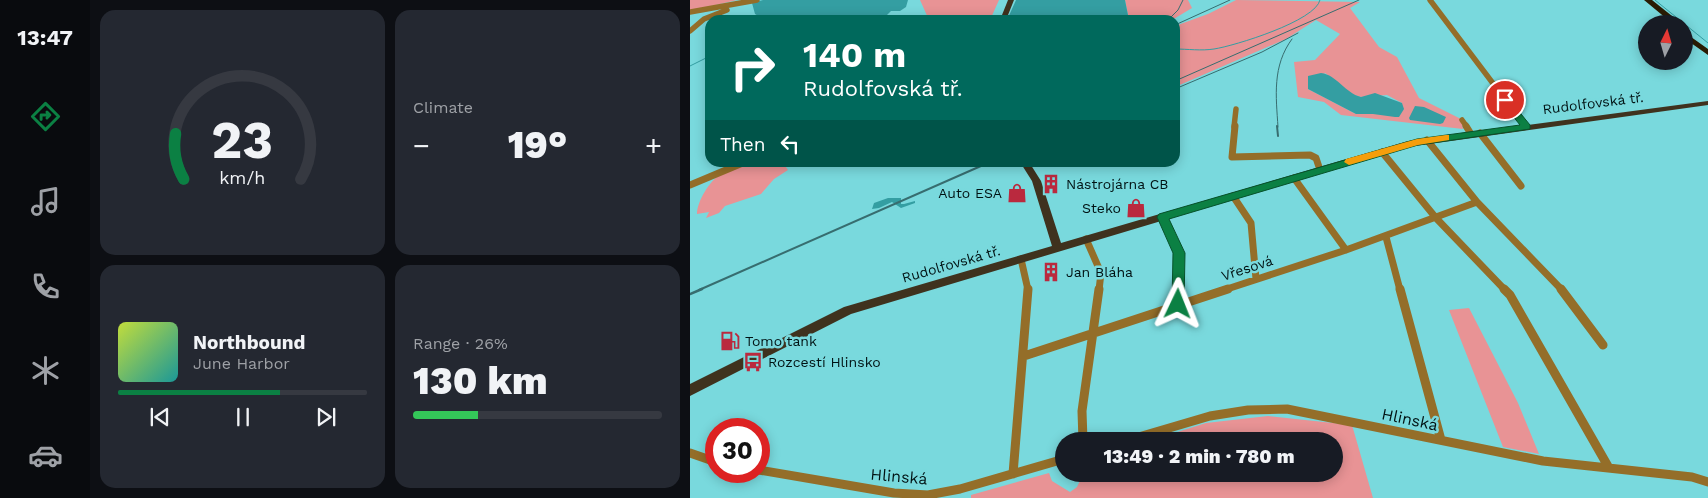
<!DOCTYPE html>
<meta charset="utf-8">
<style>
:root{--surface:#171b24;--page:#242831;--text:#f1f3f6;--muted:#9ea1a6;--line:#363941;--accent:#0b8043}
body{margin:0;font-family:"Work Sans",sans-serif;background:var(--page);color:var(--text);height:100vh;display:flex;flex-direction:column;font-size:19px;white-space:nowrap}
*{box-sizing:border-box;margin:0}
p{font-size:16px;color:var(--muted)}
.icon{flex:none;width:28px;height:28px;fill:none;stroke:currentColor;stroke-width:2;stroke-linecap:round;stroke-linejoin:round}
.map{position:relative;flex:1;overflow:hidden}
.side{display:flex;flex-direction:column;gap:10px;padding:10px;background:#0d0f14;width:600px}
.side>*{flex:none}
.banner{position:absolute;left:15px;top:15px;width:475px;height:152px;border-radius:15px;box-shadow:0 2px 12px #0003;background:#00695c;color:#fff;overflow:hidden}
.needle{width:32px;rotate:5deg}
.controls{position:absolute;left:948px;top:15px;display:grid;gap:10px}
.controls a{display:grid;place-items:center;width:55px;height:55px;border-radius:50%;background:var(--surface);box-shadow:0 2px 12px #0003;font-size:25px}
.speed{position:absolute;left:15px;top:418px;display:flex;gap:10px;font-size:25px;font-weight:700;text-align:center}
.speed>*{display:grid;place-content:center;width:65px;height:65px;border-radius:50%;background:var(--surface);box-shadow:0 2px 12px #0003;line-height:1}
.speed .limit{border:8px solid #d22;background:#fff;color:#111}
.pin{position:absolute;display:grid;place-items:center;width:42px;height:42px;color:#fff;margin:-21px;border:2px solid #fff;border-radius:50%;box-shadow:0 1px 5px #0007}
.me{position:absolute;width:55px;margin:-28px;rotate:2deg;stroke-linejoin:round;filter:drop-shadow(0 0 4px #0008)}
.turn{display:flex;align-items:center;gap:18px;height:105px;padding:0 15px;font-size:22px}
.turn .icon{width:65px;height:65px;stroke-width:2.5}
.turn b{display:block;font-size:35px;line-height:42px}
.then{display:flex;align-items:center;height:48px;padding:0 15px;background:#0003;gap:10px;font-size:19px}
.big{font-size:38px;font-weight:800;line-height:1.1}
.side .widget{flex:1;display:flex;flex-direction:column;justify-content:center;gap:8px;min-width:0;padding:0 18px;border-radius:15px;background:var(--page)}
.side .dial{align-items:center;gap:0}
.dial svg{height:130px;overflow:visible;fill:none;stroke:var(--line);stroke-width:7;stroke-linecap:round;text-anchor:middle}
.dial text{fill:var(--text);stroke:none}
.song{display:flex;align-items:center;gap:15px}
.cover{width:60px;height:60px;border-radius:8px;background:linear-gradient(135deg,hsl(70 70% 55%),hsl(180 70% 35%))}
.played{height:5px;border-radius:2px;background:linear-gradient(90deg,var(--accent) 65%,var(--line) 65%)}
.keys{display:flex;justify-content:space-around;direction:ltr}
.heat{display:flex;justify-content:space-between;align-items:center;font-size:28px;direction:ltr}
.charge{height:8px;border-radius:4px;background:linear-gradient(90deg,#34c759 26%,var(--line) 0)}
.side .tiles{flex:1;display:grid;gap:10px;grid-template-columns:repeat(2,1fr)}
.trip{position:absolute;left:365px;top:432px;width:288px;height:50px;border-radius:25px;background:var(--surface);box-shadow:0 2px 12px #0003;font-weight:800;line-height:50px;text-align:center}
main{display:flex;flex:1;min-height:0}
.tab-bar{display:flex;flex-direction:column;width:90px;justify-content:space-around;align-items:center;background:#090b0e;color:var(--muted)}
.tab-bar .icon{width:35px;height:35px}
.tab-bar .active{color:var(--accent)}
.tab-bar b{font-size:22px;color:var(--text)}
.map>svg:first-child{display:block}
</style>
<main>
<nav class="tab-bar">
<b>13:47</b>
<svg class="icon active" aria-label="directions" viewBox="0 0 24 24"><path d="M12 3l9 9-9 9-9-9zM9 14v-3h6M13 9l2 2-2 2"/></svg>
<svg class="icon" aria-label="music" viewBox="0 0 24 24"><path d="M9 18V5l10-2v13"/><circle cx="6" cy="18" r="3"/><circle cx="16" cy="16" r="3"/></svg>
<svg class="icon" aria-label="phone" viewBox="0 0 24 24"><path d="M5 4h4l2 5-3 2q2 4 5 5l2-3 5 2v4C11 20 4 13 5 4z"/></svg>
<svg class="icon" aria-label="climate" viewBox="0 0 24 24"><path d="M12 3v18M4 7l16 10M4 17L20 7"/></svg>
<svg class="icon" aria-label="car" viewBox="0 0 24 24"><path d="M5 17H2v-5l4-1 3-4h7l3 4 3 1v5h-3M9 17h6M6 11h13"/><circle cx="7" cy="17" r="2"/><circle cx="17" cy="17" r="2"/></svg>
</nav>
<section class="side">
<div class="tiles">
<div class="widget dial"><svg viewBox="0 0 100 80">
<path d="M14 69A42 42 0 1 1 86 69"/>
<path d="M14 69A42 42 0 0 1 9 41" stroke="#0b8043"/>
<text x="50" y="56" font-size="32" font-weight="700">23</text>
<text x="50" y="72" font-size="11">km/h</text>
</svg></div>
<div class="widget"><p>Climate</p>
<div class="heat"><a>−</a><b class="big">19°</b><a>+</a></div>
</div>
<div class="widget">
<div class="song"><i class="cover"></i><div><b>Northbound</b><p>June Harbor</p></div></div>
<div class="played"></div>
<div class="keys"><svg class="icon" aria-label="previous" viewBox="0 0 24 24"><path d="M18 5L8 12l10 7zM5 5v14"/></svg><svg class="icon" aria-label="pause" viewBox="0 0 24 24"><path d="M8 5v14M16 5v14"/></svg><svg class="icon" aria-label="next" viewBox="0 0 24 24"><path d="M6 5l10 7-10 7zM19 5v14"/></svg></div>
</div>
<div class="widget"><p>Range · 26%</p><b class="big">130 km</b><div class="charge"></div></div>
</div>
</section>
<div class="map">
<svg width="1018" height="498" viewBox="0 0 1018 498">
<rect width="100%" height="100%" fill="#79d9dd"/>
<path fill="#e89395" fill-rule="evenodd" d="M 0,0 L 47,0 L 0,11 Z
M 230,0 L 309,0 L 300,20 L 239,20 Z
M 435,0 L 498,0 L 502,8 L 482,20 L 434,20 L 438,15 Z
M 546,0 L 670,2 L 660,8 L 689,47 L 707,57 L 729,98 L 771,119 L 773,129 L 651,115 L 634,102 L 608,97 L 604,62 L 625,60 L 650,34 L 626,20 L 596,39 L 485,87 L 485,26 L 518,14 ZM 635,73 L 661,94 L 671,97 L 697,95 L 712,103 L 689,114 L 666,114 L 618,89 Z
M 60,163 L 93,163 L 98,170 L 84,179 L 71,194 L 35,206 L 29,213 L 16,218 L 19,212 L 7,214 C 7,202 19,181 31,174 C 39,169 51,166 60,163 Z
M 779,308 L 828,403 L 849,454 L 813,447 L 759,310 Z
M 578,416 L 662,425 L 683,498 L 281,498 L 281,495 L 359,473 L 362,481 L 380,492 L 387,487 L 393,474 L 644,474 L 644,441 L 459,441 L 516,423 Z"/>
<path fill="#349ea2" d="M 73,0 L 218,0 L 216,7 L 210,11 L 201,11 L 197,15 C 204,21 216,18 226,20 L 75,20 L 65,14 L 62,3 Z
M 326,0 L 435,0 L 438,15 L 434,20 L 317,20 Z
M 631,73 C 647,75 655,93 671,97 L 685,93 L 712,103 L 714,109 L 709,117 L 705,117 L 683,114 L 666,114 L 618,89 L 618,76 Z
M 725,106 L 734,107 L 756,117 L 753,123 L 750,124 L 720,120 L 719,118 Z
M 198,198 L 211,198 L 211,204 L 214,204 L 225,201 L 225,203 L 211,208 L 202,202 L 189,208 L 182,209 L 184,203 Z"/>
<g fill="none" stroke-linecap="round" stroke-linejoin="round">
<path stroke="#349ea2" stroke-width="1" d="M 965,0 L 1018,43
M 485,49 C 498,49 511,51 524,49 C 544,46 626,21 630,0
M 0,66 L 20,56"/>
<path stroke="#946e29" stroke-width="5.5" d="M 740,0 L 836,127
M 0,12 L 67,0
M 0,31 L 14,19 L 37,10
M 772,120 L 777,127
M 544,127 L 546,109"/>
<path stroke="#946e29" stroke-width="7" d="M 545,126 L 542,157 L 620,155 L 626,158 L 630,170
M 776,126 L 781,134
M 790,133 L 831,186
M 737,140 L 787,202 L 872,290
M 692,152 L 746,218 L 815,290
M 604,178 L 656,250
M 0,185 L 55,162
M 543,196 L 561,223 L 566,279
M 473,217 L 489,253 L 488,290
M 696,237 L 710,290
M 396,239 L 411,273 L 409,290
M 331,259 L 338,290
M 534,290 L 656,250 L 787,202"/>
<path stroke="#946e29" stroke-width="9" d="M 710,289 L 751,440
M 814,289 L 820,295 L 919,468
M 871,289 L 913,345
M 488,304 L 488,289
M 334,356 L 538,289
M 393,441 L 392,411 L 409,289
M 435,441 L 520,416 L 558,410 L 597,409 L 853,461 L 1002,477 L 1018,482
M 0,453 L 26,462
M 69,470 L 204,493 L 238,495 L 270,489 L 374,459
M 323,474 L 338,289"/>
<path fill="#3f321e" fill-rule="evenodd" d="M 318,0 L 324,0 L 316,20 L 310,20 Z
M 1018,101 L 1018,105 L 718,147 L 161,314 L 0,396 L 0,384 L 154,307 L 362,246 L 342,181 L 330,162 L 339,162 L 351,181 L 371,243 L 718,141 Z"/>
<path fill="#2a1c04" fill-rule="evenodd" d="M 954,0 L 962,0 L 992,24 L 983,24 Z
M 994,32 L 1018,49 L 1018,55 L 994,38 Z"/>
<path stroke="#376d6f" stroke-width="1" d="M 478,20 L 488,10 L 493,0
M 485,25 L 540,0
M 485,81 L 669,0
M 485,89 L 572,52 L 608,33
M 588,127 C 586,96 582,66 602,39"/>
<path stroke="#376d6f" stroke-width="2" d="M 587,126 L 588,136
M 9,290 L 300,162"/>
<path stroke="#376d6f" stroke-width="2.5" d="M 0,294 L 12,289"/>
</g>
<path fill="#0b8043" stroke="#07532c" d="M 812,98 L 818,98 L 840,125 L 840,129 L 728,145 L 479,219 L 495,253 L 494,304 L 492,307 L 484,307 L 482,304 L 483,253 L 467,217 L 469,214 L 727,139 L 830,125 L 810,100 Z"/>
<path fill="#f59e0b" d="M 756,135 L 759,135 L 759,140 L 728,145 L 659,165 L 654,162 L 656,159 L 727,139 Z"/>
<defs>
<symbol id="building-bare" viewBox="-9 -9 18 18"><path d="M-4-6H4V6H1V3H-1V6H-4ZM-2.5-4.3h1.7v1.8h-1.7ZM.8-4.3h1.7v1.8H.8ZM-2.5-1h1.7V.8h-1.7ZM.8-1h1.7V.8H.8Z" fill="#ba293e" stroke="#79d9dd" stroke-width="2.5" paint-order="stroke"/></symbol>
<symbol id="shop-bare" viewBox="-9 -9 18 18"><path d="M-5-2.5h2.3a2.7 3.5 0 0 1 5.4 0H5L5.5 6h-11ZM-1.5-2.5h3a1.5 2.3 0 0 0-3 0Z" fill="#ba293e" stroke="#79d9dd" stroke-width="2.5" paint-order="stroke"/></symbol>
<symbol id="fuel-bare" viewBox="-9 -9 18 18"><path d="M-5.5-6h7V0h2V4h1.3V-2.5L3-4.5l.8-.8L6-3V5H2.5V1h-1V6h-7ZM-4.2-4.7v3.2H.2V-4.7Z" fill="#ba293e" stroke="#79d9dd" stroke-width="2.5" paint-order="stroke"/></symbol>
<symbol id="bus-bare" viewBox="-9 -9 18 18"><path d="M-5-6H5V4H4V6H2V4H-2V6H-4V4H-5ZM-3.5-4V0h7V-4ZM-3.5 1.2v1.5H-2V1.2ZM2 1.2v1.5H3.5V1.2Z" fill="#ba293e" stroke="#79d9dd" stroke-width="2.5" paint-order="stroke"/></symbol>
</defs>
<g fill-rule="evenodd">
<use href="#building-bare" x="347" y="170" width="28" height="28"/>
<use href="#shop-bare" x="313" y="179" width="28" height="28"/>
<use href="#shop-bare" x="432" y="194" width="28" height="28"/>
<use href="#building-bare" x="347" y="258" width="28" height="28"/>
<use href="#fuel-bare" x="26" y="327" width="28" height="28"/>
<use href="#bus-bare" x="49" y="348" width="28" height="28"/>
</g>
<g text-anchor="middle" stroke-width="5" stroke-linejoin="round" paint-order="stroke">
<g font-size="14" fill="#001213" stroke="#79d9dd">
<text transform="translate(903 103) rotate(-7)" y="5">Rudolfovská tř.</text>
<text transform="translate(261 264) rotate(-16)" y="5">Rudolfovská tř.</text>
<text transform="translate(557 268) rotate(-18)" y="5">Vřesová</text>
</g>
<g font-size="14" fill="#001213" stroke="#79d9dd" text-anchor="start">
<text x="376" y="189">Nástrojárna CB</text>
<text x="312" y="198" text-anchor="end">Auto ESA</text>
<text x="431" y="213" text-anchor="end">Steko</text>
<text x="376" y="277">Jan Bláha</text>
<text x="55" y="346">Tomo tank</text>
<text x="78" y="367">Rozcestí Hlinsko</text>
</g>
<g font-size="16" fill="#001213" stroke="#79d9dd">
<text transform="translate(720 419) rotate(12)" y="6">Hlinská</text>
<text transform="translate(209 476) rotate(5)" y="6">Hlinská</text>
</g>
</g>
</svg>
<div class="controls">
<a><svg class="needle" viewBox="-14 -14 28 28"><path d="M0-13l5 13h-10z" fill="#e53935"/><path d="M0 13l5-13h-10z" fill="#9ea1a6"/></svg></a>
</div>
<div class="speed"><div class="limit">30</div></div>
<div class="pin" style="left:815px;top:100px;background:#d93025"><svg class="icon" aria-label="arrive" viewBox="0 0 24 24"><path d="M6 21V4h12l-3 4 3 4H6"/></svg></div>
<svg class="me" style="left:488px;top:304px" viewBox="-20 -20 40 40"><path d="M0-17L14 15 0 8-14 15z" fill="#0b8043" stroke="#fff" stroke-width="4"/></svg>
<div class="trip">13:49 · 2 min · 780 m</div>
<div class="banner">
<div class="turn"><svg class="icon" aria-label="right" viewBox="0 0 24 24"><path d="M7 20v-9h11M14 6l5 5-5 5"/></svg><div><b>140 m</b>Rudolfovská tř.</div></div>
<div class="then">Then<svg class="icon" aria-label="left" viewBox="0 0 24 24"><path d="M17 20v-9H6M10 6l-5 5 5 5"/></svg></div>
</div>
</div>
</main>
